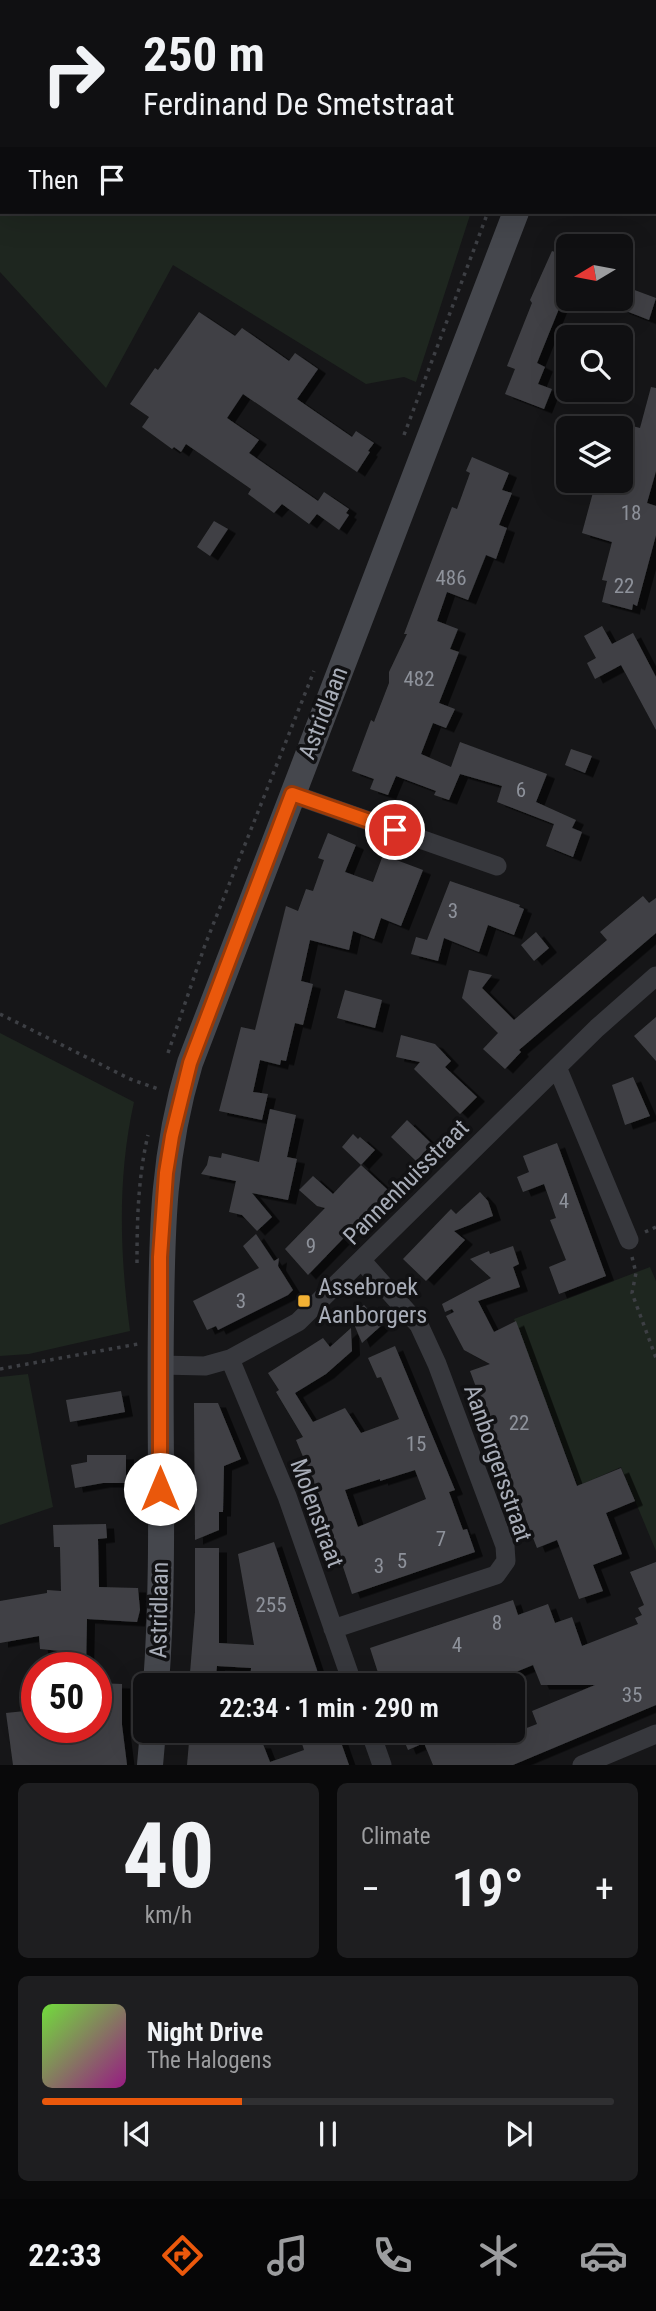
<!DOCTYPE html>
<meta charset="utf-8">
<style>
:root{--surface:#101012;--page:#1e1e20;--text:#f1f3f6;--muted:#9c9d9f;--line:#303032;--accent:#ea580c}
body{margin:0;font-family:"Roboto Condensed",sans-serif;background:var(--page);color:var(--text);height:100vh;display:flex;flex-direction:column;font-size:26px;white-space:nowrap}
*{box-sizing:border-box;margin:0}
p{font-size:23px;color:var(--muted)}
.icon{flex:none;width:38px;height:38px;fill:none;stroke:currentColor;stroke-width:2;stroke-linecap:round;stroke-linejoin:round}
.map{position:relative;height:1765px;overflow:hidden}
.drawer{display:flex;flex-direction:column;gap:18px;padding:18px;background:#09090a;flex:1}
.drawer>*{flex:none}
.guide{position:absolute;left:0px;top:0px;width:656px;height:214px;box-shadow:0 7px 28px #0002,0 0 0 2px var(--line);background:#101012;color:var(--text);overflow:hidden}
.needle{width:46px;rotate:260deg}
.fabs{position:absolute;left:556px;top:234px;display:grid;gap:14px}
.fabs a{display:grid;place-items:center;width:77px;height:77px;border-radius:10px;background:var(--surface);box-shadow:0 7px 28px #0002,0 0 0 2px var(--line);font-size:35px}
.speed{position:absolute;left:21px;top:1652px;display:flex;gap:14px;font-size:35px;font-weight:700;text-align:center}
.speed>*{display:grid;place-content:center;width:91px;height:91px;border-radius:50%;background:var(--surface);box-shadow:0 7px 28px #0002,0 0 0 2px var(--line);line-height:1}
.speed .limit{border:10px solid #d22;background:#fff;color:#111}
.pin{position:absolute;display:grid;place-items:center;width:60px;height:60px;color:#fff;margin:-30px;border:4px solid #fff;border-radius:50%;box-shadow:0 2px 7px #0007}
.me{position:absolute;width:77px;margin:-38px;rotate:0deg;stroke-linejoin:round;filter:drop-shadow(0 0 5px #0008)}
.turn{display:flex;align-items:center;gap:24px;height:147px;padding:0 28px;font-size:32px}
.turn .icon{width:91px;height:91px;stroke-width:2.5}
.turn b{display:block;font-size:49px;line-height:60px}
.then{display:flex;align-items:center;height:66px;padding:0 28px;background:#0003;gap:14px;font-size:26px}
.big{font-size:52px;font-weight:600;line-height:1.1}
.drawer .tile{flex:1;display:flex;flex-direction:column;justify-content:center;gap:10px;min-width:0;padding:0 24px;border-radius:10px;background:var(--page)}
.drawer .dial{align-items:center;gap:0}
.dial b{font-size:91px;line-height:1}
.song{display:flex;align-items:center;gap:21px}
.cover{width:84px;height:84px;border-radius:10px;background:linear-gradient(135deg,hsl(100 70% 55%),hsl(310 70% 35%))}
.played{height:7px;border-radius:4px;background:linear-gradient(90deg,var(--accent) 35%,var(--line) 35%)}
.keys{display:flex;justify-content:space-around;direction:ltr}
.heat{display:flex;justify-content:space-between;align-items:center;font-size:38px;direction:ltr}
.drawer .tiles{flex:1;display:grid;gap:18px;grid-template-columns:1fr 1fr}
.tile:last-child{grid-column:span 2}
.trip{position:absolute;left:133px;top:1673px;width:392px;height:70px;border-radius:10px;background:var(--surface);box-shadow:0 7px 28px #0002,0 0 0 2px var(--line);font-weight:600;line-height:70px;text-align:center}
.tab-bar{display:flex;height:112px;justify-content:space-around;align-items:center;background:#060607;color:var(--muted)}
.tab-bar .icon{width:49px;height:49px}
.tab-bar .current{color:var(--accent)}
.tab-bar b{font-size:32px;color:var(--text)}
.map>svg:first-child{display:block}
</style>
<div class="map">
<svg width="656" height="1765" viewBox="0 0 656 1765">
<defs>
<filter id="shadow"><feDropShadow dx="8" dy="4.5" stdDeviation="0" flood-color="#0009"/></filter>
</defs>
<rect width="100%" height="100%" fill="#161618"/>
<path fill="#1e261f" d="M 0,0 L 93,2 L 2,2 L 2,212 L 471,212 L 416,382 L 404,377 L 366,384 L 173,265 L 106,388 L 0,272 Z
M 273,0 L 429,0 L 432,2 L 272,2 Z
M 0,1033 L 134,1102 C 117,1178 120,1255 130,1331 L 29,1354 L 0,1356 Z
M 650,1267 L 656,1281 L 656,1551 L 621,1467 L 578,1486 L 514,1319 Z
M 28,1374 L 53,1507 L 0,1525 L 0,1377 Z"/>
<path fill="#404145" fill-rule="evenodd" filter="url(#shadow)" d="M 552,251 L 569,257 L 569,284 L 537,363 L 545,367 L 538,384 L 552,389 L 544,409 L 505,394 L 515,369 L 507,366 L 532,303 L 530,300 Z
M 621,285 L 656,298 L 649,320 L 621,309 Z
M 199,312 L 235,336 L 242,328 L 289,361 L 295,353 L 318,369 L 297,399 L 352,437 L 356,431 L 374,443 L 368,451 L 370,452 L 357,472 L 243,394 L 227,418 L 259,440 L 249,453 L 318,501 L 324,492 L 349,509 L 346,513 L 349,515 L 339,530 L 317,514 L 309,524 L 282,504 L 274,513 L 248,494 L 251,489 L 186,444 L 181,452 L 174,447 L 172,449 L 142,427 L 149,417 L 130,404 L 155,368 L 158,370 Z
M 651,387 L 656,388 L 656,471 L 647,503 L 656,506 L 656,535 L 637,606 L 633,604 L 632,610 L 602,602 L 607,581 L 602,580 L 612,542 L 582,533 L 595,485 L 621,492 L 621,423 L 640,428 Z
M 472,457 L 509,473 L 502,490 L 512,493 L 499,525 L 507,528 L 496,559 L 486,555 L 468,600 L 447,592 L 437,621 L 458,629 L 450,649 L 459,652 L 439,703 L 455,709 L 446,728 L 433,723 L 421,754 L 451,767 L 460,742 L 547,774 L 536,802 L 576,820 L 572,828 L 582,832 L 573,857 L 546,846 L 554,824 L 497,802 L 502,786 L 460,774 L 449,800 L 434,795 L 436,791 L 396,776 L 388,795 L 370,789 L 374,779 L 352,771 L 371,720 L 374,722 L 389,683 L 389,672 L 407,634 L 404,634 L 452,507 L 457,509 L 470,473 L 466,471 Z
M 214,521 L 228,529 L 210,556 L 197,547 Z
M 602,626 L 612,644 L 633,633 L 656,677 L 656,730 L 621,665 L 595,679 L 587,663 L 596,658 L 584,636 Z
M 571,749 L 592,756 L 585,773 L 565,765 Z
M 328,833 L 356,845 L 345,872 L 373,882 L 383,855 L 423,870 L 401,926 L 381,918 L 374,939 L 353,931 L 349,950 L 310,940 L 301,981 L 313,984 L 303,1025 L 295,1023 L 286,1061 L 281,1060 L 280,1065 L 260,1060 L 253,1092 L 268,1094 L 262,1120 L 219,1111 L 241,1027 L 255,1030 L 286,906 L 298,911 L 306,889 L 313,891 L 324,860 L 318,858 Z
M 450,881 L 520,905 L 519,907 L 524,909 L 514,935 L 488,925 L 479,952 L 444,938 L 438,961 L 411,954 L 416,937 L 427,940 Z
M 643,896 L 649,903 L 656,898 L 656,933 L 519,1050 L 521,1052 L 505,1069 L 483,1049 L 498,1033 L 462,998 L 469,970 L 492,975 L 482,988 L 514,1020 L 607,940 L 600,932 Z
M 536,932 L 549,948 L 534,961 L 521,945 Z
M 345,990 L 382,1000 L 375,1028 L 337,1018 Z
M 656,1017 L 656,1061 L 634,1036 Z
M 401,1035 L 435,1044 L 451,1061 L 445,1067 L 477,1097 L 460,1114 L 414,1069 L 420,1062 L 396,1057 Z
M 633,1077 L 650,1116 L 625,1125 L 612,1085 Z
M 270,1109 L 296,1115 L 287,1157 L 297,1159 L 288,1200 L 252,1193 L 272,1217 L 257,1231 L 242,1215 L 229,1212 L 236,1181 L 201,1174 L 207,1165 L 209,1156 L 221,1158 L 222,1153 L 259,1162 Z
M 407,1120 L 432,1144 L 416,1161 L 391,1137 Z
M 353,1134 L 358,1139 L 360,1137 L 375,1150 L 361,1165 L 389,1191 L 308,1275 L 285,1249 L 325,1208 L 317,1206 L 299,1190 L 313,1176 L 333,1194 L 347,1179 L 361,1165 L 342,1147 Z
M 557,1143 L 606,1276 L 559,1294 L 549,1267 L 566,1260 L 550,1220 L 556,1218 L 544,1184 L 523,1192 L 517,1177 L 529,1172 L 523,1156 Z
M 480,1192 L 488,1201 L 493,1216 L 454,1231 L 465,1240 L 426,1281 L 403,1259 L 451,1209 L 456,1214 Z
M 256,1234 L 274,1261 L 279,1258 L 278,1266 L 293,1290 L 288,1295 L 218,1330 L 216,1326 L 207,1330 L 193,1301 L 259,1268 L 243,1246 Z
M 513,1246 L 519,1264 L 513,1267 L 520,1287 L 478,1301 L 494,1332 L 516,1321 L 577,1486 L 621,1468 L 635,1501 L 606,1513 L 622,1554 L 593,1565 L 603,1591 L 579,1599 L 557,1540 L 537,1548 L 515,1491 L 470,1371 L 490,1364 L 464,1350 L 446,1316 L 454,1312 L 452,1309 L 445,1312 L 442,1304 L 491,1278 L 470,1259 L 489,1251 L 490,1254 Z
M 364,1305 L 382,1325 L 362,1343 L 351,1317 Z
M 351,1328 L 352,1351 L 326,1374 L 295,1393 L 313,1422 L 345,1408 L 361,1433 L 399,1419 L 381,1377 L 377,1378 L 368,1358 L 395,1346 L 455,1490 L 449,1492 L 463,1530 L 467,1529 L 475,1552 L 352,1594 L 320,1497 L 296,1440 L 303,1437 L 276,1392 L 279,1390 L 268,1373 L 323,1338 L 330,1347 ZM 415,1470 L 426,1499 L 358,1527 L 345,1490 L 380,1479 L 380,1481 Z
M 121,1391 L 125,1412 L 70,1422 L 66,1400 Z
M 194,1403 L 218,1403 L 241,1459 L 224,1466 L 223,1512 L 219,1512 L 219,1530 L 195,1540 Z
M 87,1455 L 126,1455 L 126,1483 L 103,1483 L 75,1488 L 71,1465 L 87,1462 Z
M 106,1524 L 107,1538 L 98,1539 L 99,1587 L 138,1588 L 140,1610 L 137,1622 L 87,1619 L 86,1667 L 61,1667 L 61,1651 L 40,1649 L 39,1636 L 0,1643 L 0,1601 L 47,1593 L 47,1590 L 61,1591 L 60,1547 L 54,1547 L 53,1525 Z
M 274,1542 L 322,1685 L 250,1685 L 251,1668 L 217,1666 L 215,1685 L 189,1685 L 195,1612 L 195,1548 L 219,1548 L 219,1643 L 254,1645 L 238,1554 Z
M 656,1562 L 656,1705 L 513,1765 L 433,1765 L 424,1743 L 408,1750 L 400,1731 L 519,1731 L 537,1724 L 532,1711 L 595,1685 L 541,1685 L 533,1665 L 506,1676 L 510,1685 L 382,1685 L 370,1648 L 513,1600 L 518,1615 L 548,1604 L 555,1623 L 572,1617 L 582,1646 L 638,1624 L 635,1618 L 642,1615 L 638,1608 L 644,1605 L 630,1572 Z
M 96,1683 L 122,1684 L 122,1725 L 127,1765 L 13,1765 L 6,1713 L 25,1711 L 26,1715 L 37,1713 L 37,1727 L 61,1727 L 62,1734 L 96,1730 Z
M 190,1731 L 212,1731 L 211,1741 L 263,1744 L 270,1762 L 304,1750 L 298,1731 L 337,1731 L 349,1765 L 187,1765 Z"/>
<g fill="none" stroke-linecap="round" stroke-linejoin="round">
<path stroke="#3d3f44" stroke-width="3.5" stroke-dasharray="3.5 5" stroke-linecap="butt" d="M 436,0 L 440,2
M 568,2 L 569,0
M 404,435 L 488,212
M 0,1014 L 130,1079 L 161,1090
M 168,1053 L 205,945 L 314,671
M 645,1232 L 656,1227
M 632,1257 L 636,1273 L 632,1293 L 656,1358
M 137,1263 C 137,1221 138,1177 148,1135
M 0,1369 L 138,1344"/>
<path stroke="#37383d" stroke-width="19" d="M 654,87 L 656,88
M 292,794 L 497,866
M 557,1067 L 629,1240
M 230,1359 L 287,1496 L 353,1685
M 160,1365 L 205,1366 L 230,1359 L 298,1322 L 597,1028 L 656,976
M 333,1629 L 496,1575 L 506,1561 L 505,1546 L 437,1364 L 419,1325 L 362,1261
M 370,1731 L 382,1765
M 582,1765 L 656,1734"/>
<path stroke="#45474d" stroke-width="26" d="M 596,2 L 597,0
M 156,1685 C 165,1564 159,1441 161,1320 C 162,1227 163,1153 190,1063 L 516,212
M 150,1765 L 153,1731"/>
</g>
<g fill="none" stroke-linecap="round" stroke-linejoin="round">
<defs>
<path id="route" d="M 160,1489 L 160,1257 L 166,1173 L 172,1136 L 190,1063 L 292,794 L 395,830"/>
</defs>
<use href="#route" stroke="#983908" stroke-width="18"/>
<use href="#route" stroke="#ea580c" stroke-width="12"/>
</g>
<rect fill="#f2b134" stroke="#111113" stroke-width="2.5" x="297" y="1294" width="14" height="14" rx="3.5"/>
<g text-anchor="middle" stroke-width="7" stroke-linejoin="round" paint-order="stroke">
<g font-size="21" fill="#8e929b">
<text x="631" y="520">18</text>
<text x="451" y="585">486</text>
<text x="624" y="593">22</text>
<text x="419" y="686">482</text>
<text x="521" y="797">6</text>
<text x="453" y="918">3</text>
<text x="564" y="1208">4</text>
<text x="311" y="1253">9</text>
<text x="241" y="1308">3</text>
<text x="519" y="1430">22</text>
<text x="416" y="1451">15</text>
<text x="441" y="1546">7</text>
<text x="402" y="1568">5</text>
<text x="379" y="1573">3</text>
<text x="271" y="1612">255</text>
<text x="497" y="1630">8</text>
<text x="457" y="1652">4</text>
<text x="632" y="1702">35</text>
</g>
<g font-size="24" fill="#a8adb8" stroke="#111113">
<text transform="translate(323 713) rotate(-69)" y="8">Astridlaan</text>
<text transform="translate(406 1182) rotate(-45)" y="8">Pannenhuisstraat</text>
<text transform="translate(498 1463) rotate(71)" y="8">Aanborgersstraat</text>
<text transform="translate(317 1513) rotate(70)" y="8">Molenstraat</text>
<text transform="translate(159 1610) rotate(-89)" y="8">Astridlaan</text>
</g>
<g font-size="24" fill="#a8adb8" stroke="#111113" text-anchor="start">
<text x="318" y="1295">Assebroek<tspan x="318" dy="28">Aanborgers</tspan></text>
</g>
</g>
</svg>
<div class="fabs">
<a><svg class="needle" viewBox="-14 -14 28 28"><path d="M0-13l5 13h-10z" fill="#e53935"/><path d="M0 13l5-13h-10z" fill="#9c9d9f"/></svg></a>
<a><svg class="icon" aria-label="search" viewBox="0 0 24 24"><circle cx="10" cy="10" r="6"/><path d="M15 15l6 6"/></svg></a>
<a><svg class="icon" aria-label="layers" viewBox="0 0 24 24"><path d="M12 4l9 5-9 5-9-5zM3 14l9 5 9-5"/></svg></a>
</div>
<div class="speed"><div class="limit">50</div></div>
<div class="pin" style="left:395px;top:830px;background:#d93025"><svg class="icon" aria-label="arrive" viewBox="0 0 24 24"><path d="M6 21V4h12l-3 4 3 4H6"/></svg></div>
<svg class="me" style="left:160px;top:1489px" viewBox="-20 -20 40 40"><circle r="19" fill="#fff"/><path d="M0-13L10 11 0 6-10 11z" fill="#ea580c"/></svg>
<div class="trip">22:34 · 1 min · 290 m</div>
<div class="guide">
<div class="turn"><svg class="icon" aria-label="right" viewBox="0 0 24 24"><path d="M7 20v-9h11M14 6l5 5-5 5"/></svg><div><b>250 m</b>Ferdinand De Smetstraat</div></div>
<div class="then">Then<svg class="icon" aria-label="arrive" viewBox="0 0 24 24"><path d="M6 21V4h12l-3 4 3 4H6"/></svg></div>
</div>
</div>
<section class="drawer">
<div class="tiles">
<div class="tile dial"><b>40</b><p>km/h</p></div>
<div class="tile"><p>Climate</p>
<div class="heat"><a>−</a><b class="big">19°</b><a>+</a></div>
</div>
<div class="tile">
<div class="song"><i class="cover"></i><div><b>Night Drive</b><p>The Halogens</p></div></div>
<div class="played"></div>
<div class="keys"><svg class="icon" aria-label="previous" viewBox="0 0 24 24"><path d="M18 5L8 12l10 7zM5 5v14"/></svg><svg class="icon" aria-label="pause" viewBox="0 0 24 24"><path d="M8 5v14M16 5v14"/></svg><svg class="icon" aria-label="next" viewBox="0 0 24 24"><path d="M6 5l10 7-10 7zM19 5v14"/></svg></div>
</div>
</div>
</section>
<nav class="tab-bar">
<b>22:33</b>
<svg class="icon current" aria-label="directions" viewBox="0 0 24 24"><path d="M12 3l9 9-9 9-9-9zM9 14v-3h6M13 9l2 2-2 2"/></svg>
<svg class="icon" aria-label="music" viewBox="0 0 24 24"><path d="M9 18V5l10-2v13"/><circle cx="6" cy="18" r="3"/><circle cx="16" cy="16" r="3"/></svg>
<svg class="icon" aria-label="phone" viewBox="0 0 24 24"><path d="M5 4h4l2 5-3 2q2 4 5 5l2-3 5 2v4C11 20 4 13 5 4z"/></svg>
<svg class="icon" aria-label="climate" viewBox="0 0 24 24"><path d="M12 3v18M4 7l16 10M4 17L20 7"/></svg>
<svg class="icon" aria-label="car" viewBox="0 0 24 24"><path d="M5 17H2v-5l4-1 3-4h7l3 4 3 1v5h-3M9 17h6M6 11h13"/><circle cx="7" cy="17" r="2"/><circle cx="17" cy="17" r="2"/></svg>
</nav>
